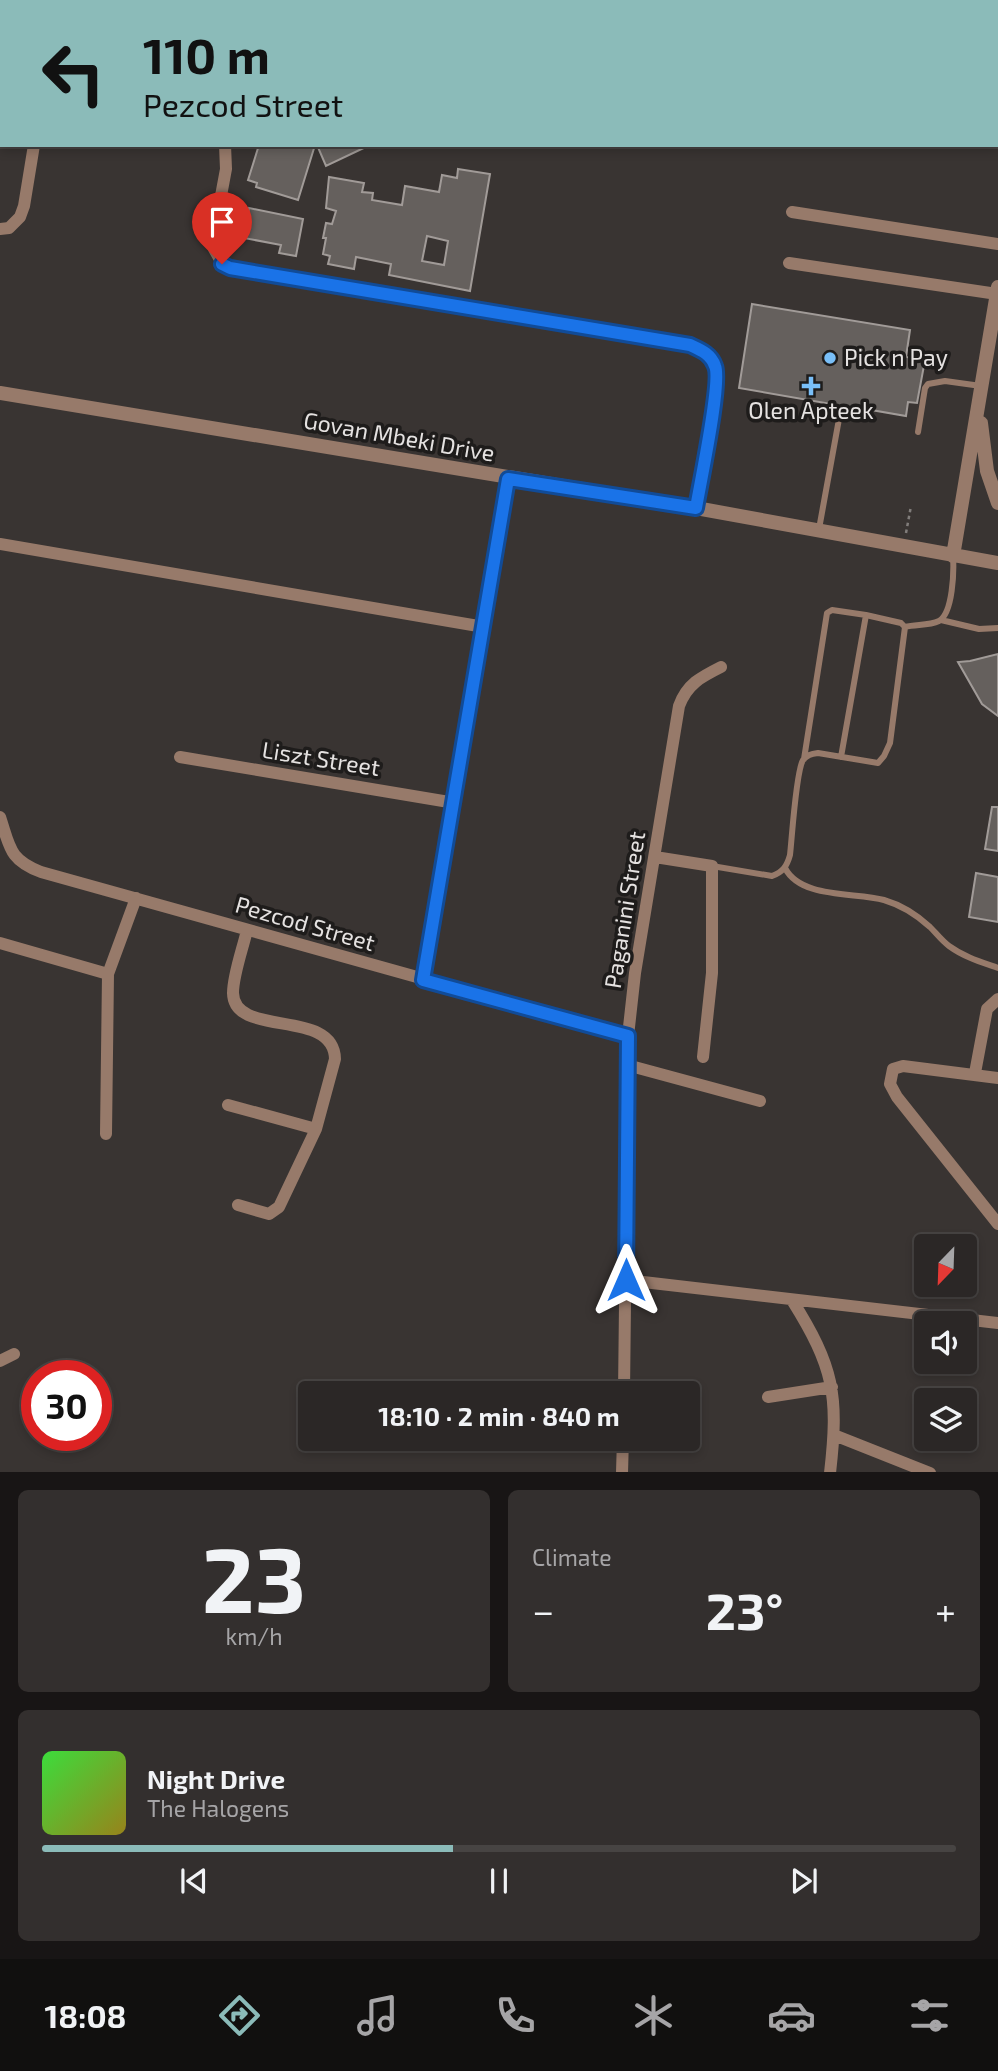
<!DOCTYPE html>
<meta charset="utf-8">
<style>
:root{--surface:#2b2726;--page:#332f2e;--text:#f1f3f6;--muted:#a6a5a7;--line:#474443;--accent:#8bbbb9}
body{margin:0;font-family:"Exo 2",sans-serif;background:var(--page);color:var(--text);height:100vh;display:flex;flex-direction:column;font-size:26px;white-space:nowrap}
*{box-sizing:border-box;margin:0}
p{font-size:23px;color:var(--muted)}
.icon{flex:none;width:38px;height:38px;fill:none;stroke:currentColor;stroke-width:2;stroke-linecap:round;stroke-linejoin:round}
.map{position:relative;height:1472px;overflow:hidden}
.drawer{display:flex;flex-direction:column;gap:18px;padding:18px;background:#181515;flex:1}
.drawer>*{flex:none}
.guide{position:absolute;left:0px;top:0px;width:999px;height:147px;box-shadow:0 4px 10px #0003,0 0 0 2px var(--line);background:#8bbbb9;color:#111;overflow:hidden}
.needle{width:46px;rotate:203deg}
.controls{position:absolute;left:914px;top:1234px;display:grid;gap:14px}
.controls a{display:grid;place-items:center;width:63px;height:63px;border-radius:7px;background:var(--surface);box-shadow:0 4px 10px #0003,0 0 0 2px var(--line);font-size:35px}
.speed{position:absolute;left:21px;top:1360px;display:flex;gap:14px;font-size:35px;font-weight:700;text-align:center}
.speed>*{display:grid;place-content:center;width:91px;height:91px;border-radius:50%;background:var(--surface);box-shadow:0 4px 10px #0003,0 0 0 2px var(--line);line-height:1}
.speed .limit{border:10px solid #d22;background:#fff;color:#111}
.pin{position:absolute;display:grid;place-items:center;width:60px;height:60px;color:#fff;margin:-72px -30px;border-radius:50% 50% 50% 0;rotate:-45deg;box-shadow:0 0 7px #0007}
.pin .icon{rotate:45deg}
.me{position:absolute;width:77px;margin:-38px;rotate:0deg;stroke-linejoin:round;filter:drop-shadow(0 0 5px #0008)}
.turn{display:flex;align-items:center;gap:24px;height:147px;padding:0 28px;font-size:32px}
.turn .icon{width:91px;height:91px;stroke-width:2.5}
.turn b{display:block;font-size:49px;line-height:60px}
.big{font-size:52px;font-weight:700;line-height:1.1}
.drawer .tile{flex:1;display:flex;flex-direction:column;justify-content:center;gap:10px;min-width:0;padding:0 24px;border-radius:10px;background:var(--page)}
.drawer .dial{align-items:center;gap:0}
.dial b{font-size:91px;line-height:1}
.song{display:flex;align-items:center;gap:21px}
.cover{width:84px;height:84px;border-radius:10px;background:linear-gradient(135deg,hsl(120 70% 55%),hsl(50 70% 35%))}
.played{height:7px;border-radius:4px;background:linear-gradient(90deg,var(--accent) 45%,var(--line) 45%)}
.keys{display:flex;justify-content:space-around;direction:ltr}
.heat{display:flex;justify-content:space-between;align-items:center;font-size:38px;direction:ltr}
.drawer .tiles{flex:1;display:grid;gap:18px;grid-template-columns:1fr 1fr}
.tile:last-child{grid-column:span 2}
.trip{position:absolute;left:298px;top:1381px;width:402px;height:70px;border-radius:7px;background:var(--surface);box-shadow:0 4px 10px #0003,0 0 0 2px var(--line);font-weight:700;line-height:70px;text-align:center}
.dock{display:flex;height:112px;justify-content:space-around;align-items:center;background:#11100f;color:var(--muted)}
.dock .icon{width:49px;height:49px}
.dock .active{color:var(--accent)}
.dock b{font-size:32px;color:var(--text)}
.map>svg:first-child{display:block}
</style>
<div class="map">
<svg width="998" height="1473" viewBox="0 0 998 1473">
<rect width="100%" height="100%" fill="#393432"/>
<path fill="#65605d" stroke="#a19b98" stroke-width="2" fill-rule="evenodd" d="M 259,145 L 315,145 L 298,200 L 256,187 L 257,183 L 248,180 Z
M 317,145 L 370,145 L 326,166 Z
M 458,169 L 490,174 L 470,291 L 389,275 L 391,264 L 356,257 L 354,269 L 328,264 L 330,256 L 323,254 L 326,238 L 323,238 L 326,223 L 332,224 L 336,211 L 326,208 L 329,177 L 364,183 L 362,192 L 373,193 L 372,200 L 402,205 L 405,186 L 439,192 L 442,175 L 457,178 ZM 427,236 L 448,241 L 444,265 L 422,261 Z
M 249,208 L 303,219 L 296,256 L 279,253 L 281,245 L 244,238 Z
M 752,304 L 910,330 L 906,357 L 925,360 L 917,403 L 908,402 L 906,416 L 848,406 L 846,416 L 835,414 L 837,405 L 739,388 Z
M 998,654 L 998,716 L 982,704 L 958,662 L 970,661 Z
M 992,807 L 998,807 L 998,851 L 985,849 Z
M 976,873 L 998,877 L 998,922 L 969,917 Z"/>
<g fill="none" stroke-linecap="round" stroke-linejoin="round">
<path stroke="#817d7b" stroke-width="2.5" stroke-dasharray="3.5 3.5" stroke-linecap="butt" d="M 906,533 L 911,506"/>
<path stroke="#977a6a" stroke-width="6" d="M 918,432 L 925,388 L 928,384 L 945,381 L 981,386
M 819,529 L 839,419
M 941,620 L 979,629 L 998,628
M 841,757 L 866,615
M 804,759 L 827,613 L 832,610 L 866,615 L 901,623 L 905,627
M 712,866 L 772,876 C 783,872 787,866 790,855 C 792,838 796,771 803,760 C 807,755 811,754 818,753 L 878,763 L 884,756 L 890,743 L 905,627 C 916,624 928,626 939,621 C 953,613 954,571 953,556
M 785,868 C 801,899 855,892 884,900 C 901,905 917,915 930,927 C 936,933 942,941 949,946 C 964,957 981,962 998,968"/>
<path stroke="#977a6a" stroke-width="12" d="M 186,0 L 187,2
M 60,2 L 60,0
M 225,145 L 226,169 L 215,228 L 214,249 L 222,263 L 230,268 L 690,345 C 705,352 714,359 717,376 L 696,508
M 792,212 L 998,244
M 0,229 L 9,228 L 20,217 L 24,206 L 34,145
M 789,263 L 997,294
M 0,544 L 484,627
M 180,757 L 455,803
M 0,817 C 10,847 9,860 41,872 L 628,1036
M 655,857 L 712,866 L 712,973 L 703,1057
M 0,943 L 108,974
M 423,980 L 508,479
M 627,1065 L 760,1101
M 975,1073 L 987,1009 L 998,999
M 998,1078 L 903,1066 L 893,1069 L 890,1084 L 897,1097 L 998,1224
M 228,1105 L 316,1129
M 106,1134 L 108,974 L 136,898
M 238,1205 L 269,1214 L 279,1207 L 316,1129 L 335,1059 C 334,1007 234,1039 233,993 C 233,975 243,948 247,930
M 626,1280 L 998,1323
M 792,1300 C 834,1367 839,1395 830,1473
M 0,1361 L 14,1354
M 624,1393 L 628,1036 L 635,973 L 679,706 C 687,684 701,677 721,667
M 768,1397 L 832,1387
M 834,1435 L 930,1473
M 622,1473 L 623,1438"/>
<path stroke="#977a6a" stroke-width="14" d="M 0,393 L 696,508 L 998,563
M 981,423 L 987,471 L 998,503
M 953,556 L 998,287"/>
</g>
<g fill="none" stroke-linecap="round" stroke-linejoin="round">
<defs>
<path id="route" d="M 222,264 L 230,268 L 690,345 C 701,350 711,354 715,366 C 722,381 700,484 696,508 L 508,479 L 423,980 L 628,1036 L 626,1280"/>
</defs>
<use href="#route" stroke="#114b97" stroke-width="18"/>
<use href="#route" stroke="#1a73e8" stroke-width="12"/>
</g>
<g fill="#79bff8" stroke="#1e1c1b" stroke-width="2.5">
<circle cx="830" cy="358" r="7"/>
<path d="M807.5 375.5h7v7h7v7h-7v7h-7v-7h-7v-7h7z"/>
</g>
<g text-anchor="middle" stroke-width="7" stroke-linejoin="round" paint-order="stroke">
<g font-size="23" fill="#e5e2e1" stroke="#1e1c1b" text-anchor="start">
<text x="844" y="366">Pick n Pay</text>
<text x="811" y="419" text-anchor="middle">Olen Apteek</text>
</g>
<g font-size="23" fill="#e5e2e1" stroke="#1e1c1b">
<text transform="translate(399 437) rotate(10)" y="8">Govan Mbeki Drive</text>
<text transform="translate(321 759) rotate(9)" y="8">Liszt Street</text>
<text transform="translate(625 910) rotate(-81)" y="8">Paganini Street</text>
<text transform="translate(305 924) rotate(16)" y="8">Pezcod Street</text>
</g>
</g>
</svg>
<div class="controls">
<a><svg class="needle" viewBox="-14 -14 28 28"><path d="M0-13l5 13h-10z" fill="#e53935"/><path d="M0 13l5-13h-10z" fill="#a6a5a7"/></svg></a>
<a><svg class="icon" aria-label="sound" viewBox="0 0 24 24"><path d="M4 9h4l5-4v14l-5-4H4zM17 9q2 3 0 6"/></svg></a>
<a><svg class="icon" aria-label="layers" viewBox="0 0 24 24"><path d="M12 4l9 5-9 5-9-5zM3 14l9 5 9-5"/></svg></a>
</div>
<div class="speed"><div class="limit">30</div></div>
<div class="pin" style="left:222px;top:264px;background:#d93025"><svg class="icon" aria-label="arrive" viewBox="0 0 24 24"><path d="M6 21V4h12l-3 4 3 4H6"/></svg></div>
<svg class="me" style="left:626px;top:1280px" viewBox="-20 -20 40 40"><path d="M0-17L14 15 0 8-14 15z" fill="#1a73e8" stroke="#fff" stroke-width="4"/></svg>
<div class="trip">18:10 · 2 min · 840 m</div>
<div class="guide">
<div class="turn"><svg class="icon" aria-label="left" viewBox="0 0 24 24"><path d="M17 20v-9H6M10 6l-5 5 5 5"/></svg><div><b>110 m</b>Pezcod Street</div></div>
</div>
</div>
<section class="drawer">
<div class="tiles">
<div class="tile dial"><b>23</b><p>km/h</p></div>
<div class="tile"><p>Climate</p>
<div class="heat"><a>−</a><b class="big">23°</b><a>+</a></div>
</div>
<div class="tile">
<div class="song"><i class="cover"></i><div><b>Night Drive</b><p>The Halogens</p></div></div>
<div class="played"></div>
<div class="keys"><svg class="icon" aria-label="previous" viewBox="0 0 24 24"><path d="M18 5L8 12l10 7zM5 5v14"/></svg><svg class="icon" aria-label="pause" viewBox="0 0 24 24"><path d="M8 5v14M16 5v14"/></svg><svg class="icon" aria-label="next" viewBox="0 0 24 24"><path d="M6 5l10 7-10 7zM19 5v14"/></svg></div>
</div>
</div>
</section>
<nav class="dock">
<b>18:08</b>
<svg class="icon active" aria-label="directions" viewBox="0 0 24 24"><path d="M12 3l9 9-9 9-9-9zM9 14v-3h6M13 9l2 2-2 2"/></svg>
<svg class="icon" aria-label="music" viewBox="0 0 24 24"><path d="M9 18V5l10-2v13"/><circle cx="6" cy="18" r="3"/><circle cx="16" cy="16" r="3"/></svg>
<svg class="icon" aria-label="phone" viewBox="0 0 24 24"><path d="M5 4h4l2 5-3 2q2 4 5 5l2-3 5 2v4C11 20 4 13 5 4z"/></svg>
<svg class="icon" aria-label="climate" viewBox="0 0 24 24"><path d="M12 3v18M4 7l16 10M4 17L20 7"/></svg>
<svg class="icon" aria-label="car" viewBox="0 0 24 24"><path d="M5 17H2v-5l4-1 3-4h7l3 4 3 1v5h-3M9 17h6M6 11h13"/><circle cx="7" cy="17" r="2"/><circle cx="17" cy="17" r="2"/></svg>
<svg class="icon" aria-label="filters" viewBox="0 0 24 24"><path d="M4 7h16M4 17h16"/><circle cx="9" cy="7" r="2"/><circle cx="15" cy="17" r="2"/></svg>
</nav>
